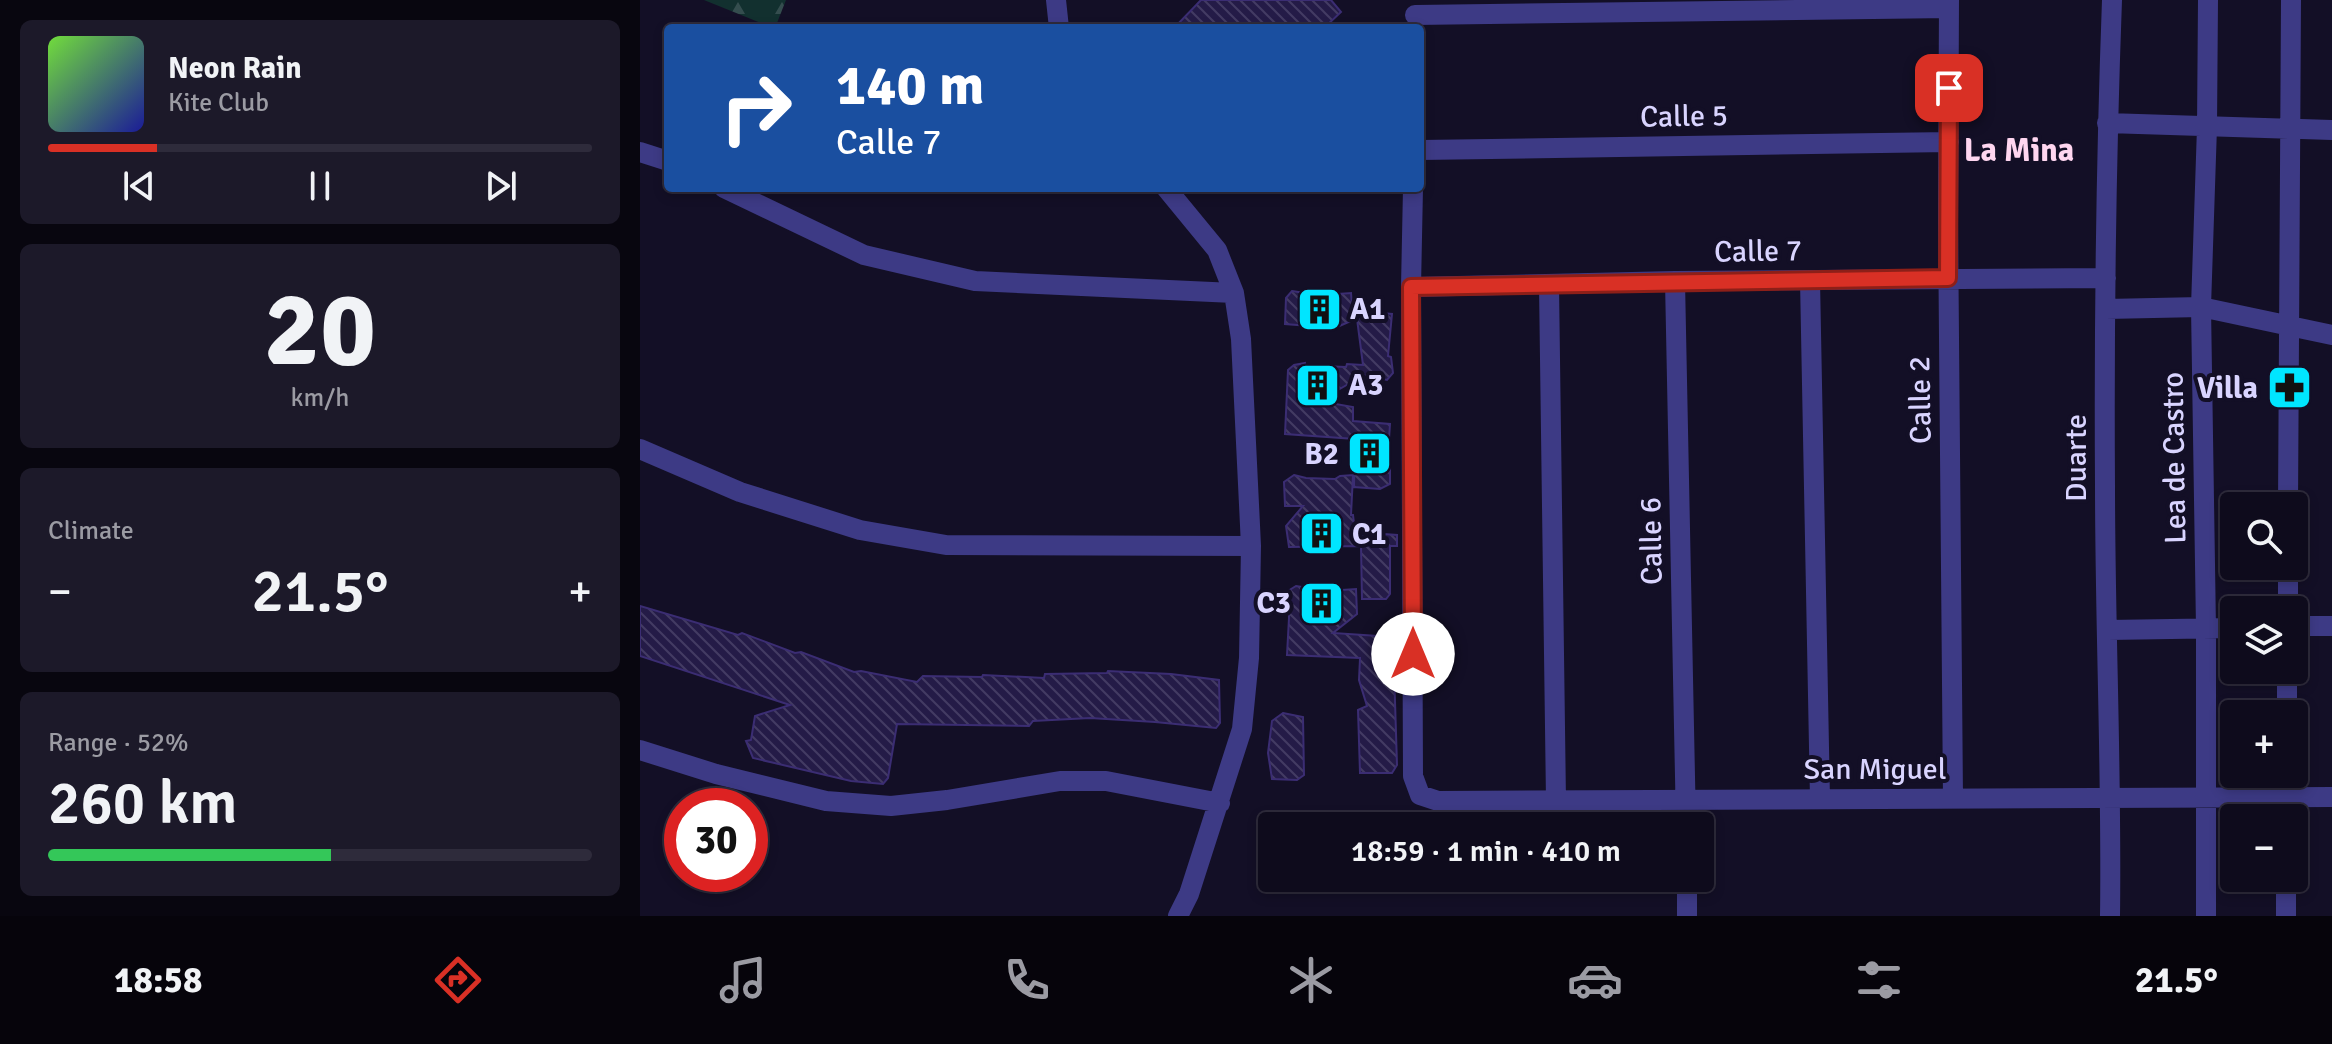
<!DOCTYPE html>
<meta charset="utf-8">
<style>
:root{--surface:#0e0b1c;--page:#1c1929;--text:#f1f3f6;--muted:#9b9ba3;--line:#2e2b3b;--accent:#d93025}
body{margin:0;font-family:Signika,sans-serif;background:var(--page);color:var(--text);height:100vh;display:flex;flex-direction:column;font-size:30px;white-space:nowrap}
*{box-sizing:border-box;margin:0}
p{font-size:26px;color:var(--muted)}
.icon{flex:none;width:44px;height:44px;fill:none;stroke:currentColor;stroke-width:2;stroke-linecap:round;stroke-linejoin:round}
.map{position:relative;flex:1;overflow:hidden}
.side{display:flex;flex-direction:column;gap:20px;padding:20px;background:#08060f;width:640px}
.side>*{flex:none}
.banner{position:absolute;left:24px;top:24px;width:760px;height:168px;border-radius:8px;box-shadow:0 4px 12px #0003,0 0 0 2px var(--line);background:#1a4fa0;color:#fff;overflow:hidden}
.controls{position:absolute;left:1580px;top:492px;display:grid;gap:16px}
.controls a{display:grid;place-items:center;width:88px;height:88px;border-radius:8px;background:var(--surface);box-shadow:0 4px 12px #0003,0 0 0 2px var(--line);font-size:40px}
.speed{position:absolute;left:24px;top:788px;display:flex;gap:16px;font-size:40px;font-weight:700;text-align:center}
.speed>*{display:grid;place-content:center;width:104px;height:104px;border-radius:50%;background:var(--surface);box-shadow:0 4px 12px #0003,0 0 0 2px var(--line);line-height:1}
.speed .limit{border:12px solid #d22;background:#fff;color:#111}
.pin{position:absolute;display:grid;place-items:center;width:68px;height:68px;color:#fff;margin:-34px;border-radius:16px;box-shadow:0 4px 12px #0006}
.me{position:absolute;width:88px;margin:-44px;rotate:0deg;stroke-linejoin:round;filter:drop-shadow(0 0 6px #0008)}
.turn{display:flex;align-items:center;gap:28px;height:168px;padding:0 40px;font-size:36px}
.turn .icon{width:104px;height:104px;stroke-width:2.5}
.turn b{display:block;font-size:56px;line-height:68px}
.big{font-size:60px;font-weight:600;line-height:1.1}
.side .tile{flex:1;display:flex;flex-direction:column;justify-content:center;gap:12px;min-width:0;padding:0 28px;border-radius:12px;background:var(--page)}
.side .dial{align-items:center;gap:0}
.dial b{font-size:104px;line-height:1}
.song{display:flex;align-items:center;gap:24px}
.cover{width:96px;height:96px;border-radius:12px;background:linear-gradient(135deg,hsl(100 70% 55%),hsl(240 70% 35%))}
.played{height:8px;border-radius:4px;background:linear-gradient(90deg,var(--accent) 20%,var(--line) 20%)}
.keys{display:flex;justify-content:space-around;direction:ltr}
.heat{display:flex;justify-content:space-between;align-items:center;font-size:44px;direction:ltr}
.charge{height:12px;border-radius:6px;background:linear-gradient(90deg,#34c759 52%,var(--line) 0)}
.trip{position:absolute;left:618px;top:812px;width:456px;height:80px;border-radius:8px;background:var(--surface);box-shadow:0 4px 12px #0003,0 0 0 2px var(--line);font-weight:600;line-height:80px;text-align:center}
.tabs{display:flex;height:128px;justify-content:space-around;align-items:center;background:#06040b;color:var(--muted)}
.tabs .icon{width:56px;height:56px}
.tabs .active{color:var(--accent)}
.tabs b{font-size:36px;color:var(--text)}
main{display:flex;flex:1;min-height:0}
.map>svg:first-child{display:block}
</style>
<main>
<section class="side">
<div class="tile">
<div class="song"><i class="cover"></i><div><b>Neon Rain</b><p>Kite Club</p></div></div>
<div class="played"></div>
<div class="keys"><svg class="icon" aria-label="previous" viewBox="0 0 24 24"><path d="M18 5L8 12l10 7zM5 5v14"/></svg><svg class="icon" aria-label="pause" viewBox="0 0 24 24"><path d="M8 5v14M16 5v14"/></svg><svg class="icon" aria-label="next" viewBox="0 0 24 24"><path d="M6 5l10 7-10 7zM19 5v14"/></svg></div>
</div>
<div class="tile dial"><b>20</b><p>km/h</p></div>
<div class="tile"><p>Climate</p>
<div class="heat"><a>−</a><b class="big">21.5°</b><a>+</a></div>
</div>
<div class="tile"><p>Range · 52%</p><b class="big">260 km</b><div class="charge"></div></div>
</section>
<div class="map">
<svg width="1692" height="916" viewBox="0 0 1692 916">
<defs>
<pattern id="forest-firs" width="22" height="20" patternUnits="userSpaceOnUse" patternTransform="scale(2)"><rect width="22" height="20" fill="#12302f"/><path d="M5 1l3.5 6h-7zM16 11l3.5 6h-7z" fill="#344d4e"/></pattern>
<pattern id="building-back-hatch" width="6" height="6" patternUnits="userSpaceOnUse" patternTransform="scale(2)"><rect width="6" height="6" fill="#241b47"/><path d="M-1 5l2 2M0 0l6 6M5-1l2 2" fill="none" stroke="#433b63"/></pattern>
</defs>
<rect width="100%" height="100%" fill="#130f26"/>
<path fill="url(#forest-firs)" d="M 64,0 L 146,0 L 135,28 L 133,28 Z"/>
<path fill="url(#building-back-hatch)" stroke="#3b2d73" stroke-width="2" d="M 561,0 L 691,0 L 701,12 L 684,28 L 534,28 Z
M 652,291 L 696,298 L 698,294 L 711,293 L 713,320 L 695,328 L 645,324 L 646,298 Z
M 716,311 L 752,314 L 748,356 L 751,357 L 753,373 L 747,380 L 724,375 L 679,401 L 713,407 L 713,421 L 750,424 L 749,439 L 745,440 L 746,468 L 750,468 L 750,484 L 740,489 L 714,487 L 715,439 L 645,434 L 648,370 L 654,365 L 665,363 L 666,372 L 682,366 L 706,367 L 707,364 L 723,365 Z
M 654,475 L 666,478 L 695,479 L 700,476 L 713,475 L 711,515 L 713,515 L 715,532 L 757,535 L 757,546 L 750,546 L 750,594 L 746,599 L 722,599 L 721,546 L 649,547 L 646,526 L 663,506 L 645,506 L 644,482 Z
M 656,586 L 686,591 L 716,589 L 717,614 L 693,633 L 753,637 L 757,765 L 752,773 L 720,773 L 718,710 L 727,706 L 719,680 L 720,658 L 647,655 L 649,618 L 648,591 Z
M 0,606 L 98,635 L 102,633 L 155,653 L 161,652 L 214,672 L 221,671 L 277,682 L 283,676 L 342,677 L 343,675 L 404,678 L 405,674 L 467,673 L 468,671 L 531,674 L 579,680 L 580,723 L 576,728 L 515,722 L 450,718 L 393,721 L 389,726 L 257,724 L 248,778 L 243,784 L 211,781 L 113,758 L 106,741 L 111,740 L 115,716 L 150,705 L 0,656 Z
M 643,713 L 663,717 L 664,775 L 657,780 L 632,779 L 628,753 L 632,721 Z"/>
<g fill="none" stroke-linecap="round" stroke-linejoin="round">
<path stroke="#3d3a85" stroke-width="20" d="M 416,0 L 419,28
M 1309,0 L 1308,222 L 1313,799
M 775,15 L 1309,8
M 1467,123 L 1692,130
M 780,150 L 1309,142
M 0,152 L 28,161
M 84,188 L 224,255 L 335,281 L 594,293
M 526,188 L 577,250 L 594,293 L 601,339 L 611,546 L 609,658 L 602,729 L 549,894 L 538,916
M 773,188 L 771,287 L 773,776 L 780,795 L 798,801 L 1692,797
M 1170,280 L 1180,799
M 1035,281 L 1046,826
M 909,285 L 916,801
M 771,287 L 1035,281 L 1466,278
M 1466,309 L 1561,307 L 1692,335
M 0,449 L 100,492 L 220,530 L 306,545 L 611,546
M 1648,506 L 1651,0
M 1648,610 L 1648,566
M 1654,626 L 1692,626
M 1468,630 L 1594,628
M 1647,714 L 1647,670
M 0,750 L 76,774 L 186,801 L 251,806 L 307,800 L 420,781 L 466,781 L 580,803
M 1646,818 L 1647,774
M 1047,878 L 1047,916
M 1470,916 C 1472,772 1465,629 1465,485 C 1464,324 1466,162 1472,0
M 1566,916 L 1566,628 L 1561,307 L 1567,127 L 1568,0
M 1646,916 L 1646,878"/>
</g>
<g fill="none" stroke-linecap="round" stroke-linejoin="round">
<defs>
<path id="route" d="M 773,654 L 771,287 L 1308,278 L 1309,88"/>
</defs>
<use href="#route" stroke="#8d1f18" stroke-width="20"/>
<use href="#route" stroke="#d93025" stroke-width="14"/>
</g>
<defs>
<symbol id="building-square" viewBox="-11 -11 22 22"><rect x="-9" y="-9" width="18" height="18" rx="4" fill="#00e5ff" stroke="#130f26"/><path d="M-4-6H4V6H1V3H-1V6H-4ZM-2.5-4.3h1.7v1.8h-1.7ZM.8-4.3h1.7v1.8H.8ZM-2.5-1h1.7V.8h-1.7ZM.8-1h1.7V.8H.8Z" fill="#111"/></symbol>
<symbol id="pharmacy-square" viewBox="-11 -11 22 22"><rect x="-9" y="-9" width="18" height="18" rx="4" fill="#00e5ff" stroke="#130f26"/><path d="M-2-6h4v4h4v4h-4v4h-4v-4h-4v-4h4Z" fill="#111"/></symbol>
</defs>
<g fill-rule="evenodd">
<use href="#building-square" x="654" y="284" width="51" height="51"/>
<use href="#building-square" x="652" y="360" width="51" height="51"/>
<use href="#pharmacy-square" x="1624" y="362" width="51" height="51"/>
<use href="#building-square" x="704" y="428" width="51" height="51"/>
<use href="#building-square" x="656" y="508" width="51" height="51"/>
<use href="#building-square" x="656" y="578" width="51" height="51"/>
</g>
<g text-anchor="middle" stroke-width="8" stroke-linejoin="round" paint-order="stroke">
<g font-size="30" fill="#d9d4ff" stroke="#130f26">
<text transform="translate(1044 116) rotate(-1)" y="10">Calle 5</text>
<text transform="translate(1118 251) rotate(-1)" y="10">Calle 7</text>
<text transform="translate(1280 400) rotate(-91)" y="10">Calle 2</text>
<text transform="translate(1436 458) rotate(-90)" y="10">Duarte</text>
<text transform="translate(1534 458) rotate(-91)" y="10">Lea de Castro</text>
<text transform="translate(1011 541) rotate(-91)" y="10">Calle 6</text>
<text x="1235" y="779">San Miguel</text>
</g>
<g font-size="30" font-weight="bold" fill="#d9d4ff" stroke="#130f26" text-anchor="start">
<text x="710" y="319">A1</text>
<text x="708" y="395">A3</text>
<text x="1618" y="398" text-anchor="end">Villa</text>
<text x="699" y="464" text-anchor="end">B2</text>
<text x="712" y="544">C1</text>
<text x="651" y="613" text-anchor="end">C3</text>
</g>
<g font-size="32" font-weight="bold" fill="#ffd6f0" stroke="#130f26">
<text x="1379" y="161">La Mina</text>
</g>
</g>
</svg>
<div class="controls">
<a><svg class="icon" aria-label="search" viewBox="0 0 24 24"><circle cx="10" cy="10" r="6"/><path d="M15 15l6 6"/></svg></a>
<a><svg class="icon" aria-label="layers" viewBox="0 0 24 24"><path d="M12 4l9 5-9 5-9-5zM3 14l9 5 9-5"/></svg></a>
<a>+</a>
<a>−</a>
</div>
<div class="speed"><div class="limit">30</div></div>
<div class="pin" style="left:1309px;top:88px;background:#d93025"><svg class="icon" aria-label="arrive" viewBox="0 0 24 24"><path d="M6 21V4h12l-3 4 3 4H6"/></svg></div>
<svg class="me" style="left:773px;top:654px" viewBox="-20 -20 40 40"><circle r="19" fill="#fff"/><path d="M0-13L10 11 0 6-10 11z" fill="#d93025"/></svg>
<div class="trip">18:59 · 1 min · 410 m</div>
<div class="banner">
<div class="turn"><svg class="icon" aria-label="right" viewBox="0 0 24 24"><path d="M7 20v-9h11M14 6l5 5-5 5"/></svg><div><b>140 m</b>Calle 7</div></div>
</div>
</div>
</main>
<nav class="tabs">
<b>18:58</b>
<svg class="icon active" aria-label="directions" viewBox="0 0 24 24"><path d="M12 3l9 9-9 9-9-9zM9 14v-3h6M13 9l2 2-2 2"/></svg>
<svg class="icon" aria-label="music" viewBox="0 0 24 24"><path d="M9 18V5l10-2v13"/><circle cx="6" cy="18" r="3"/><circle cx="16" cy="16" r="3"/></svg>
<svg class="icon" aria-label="phone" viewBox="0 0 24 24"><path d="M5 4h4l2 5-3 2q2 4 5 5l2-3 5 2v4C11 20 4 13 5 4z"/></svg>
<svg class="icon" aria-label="climate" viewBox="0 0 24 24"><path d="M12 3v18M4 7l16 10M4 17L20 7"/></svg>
<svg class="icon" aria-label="car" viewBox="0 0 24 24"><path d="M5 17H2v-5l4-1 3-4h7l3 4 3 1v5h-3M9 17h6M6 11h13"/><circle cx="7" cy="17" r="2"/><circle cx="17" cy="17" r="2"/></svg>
<svg class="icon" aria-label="filters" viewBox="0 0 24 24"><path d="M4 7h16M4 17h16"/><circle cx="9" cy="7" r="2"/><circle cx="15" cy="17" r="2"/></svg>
<b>21.5°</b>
</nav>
